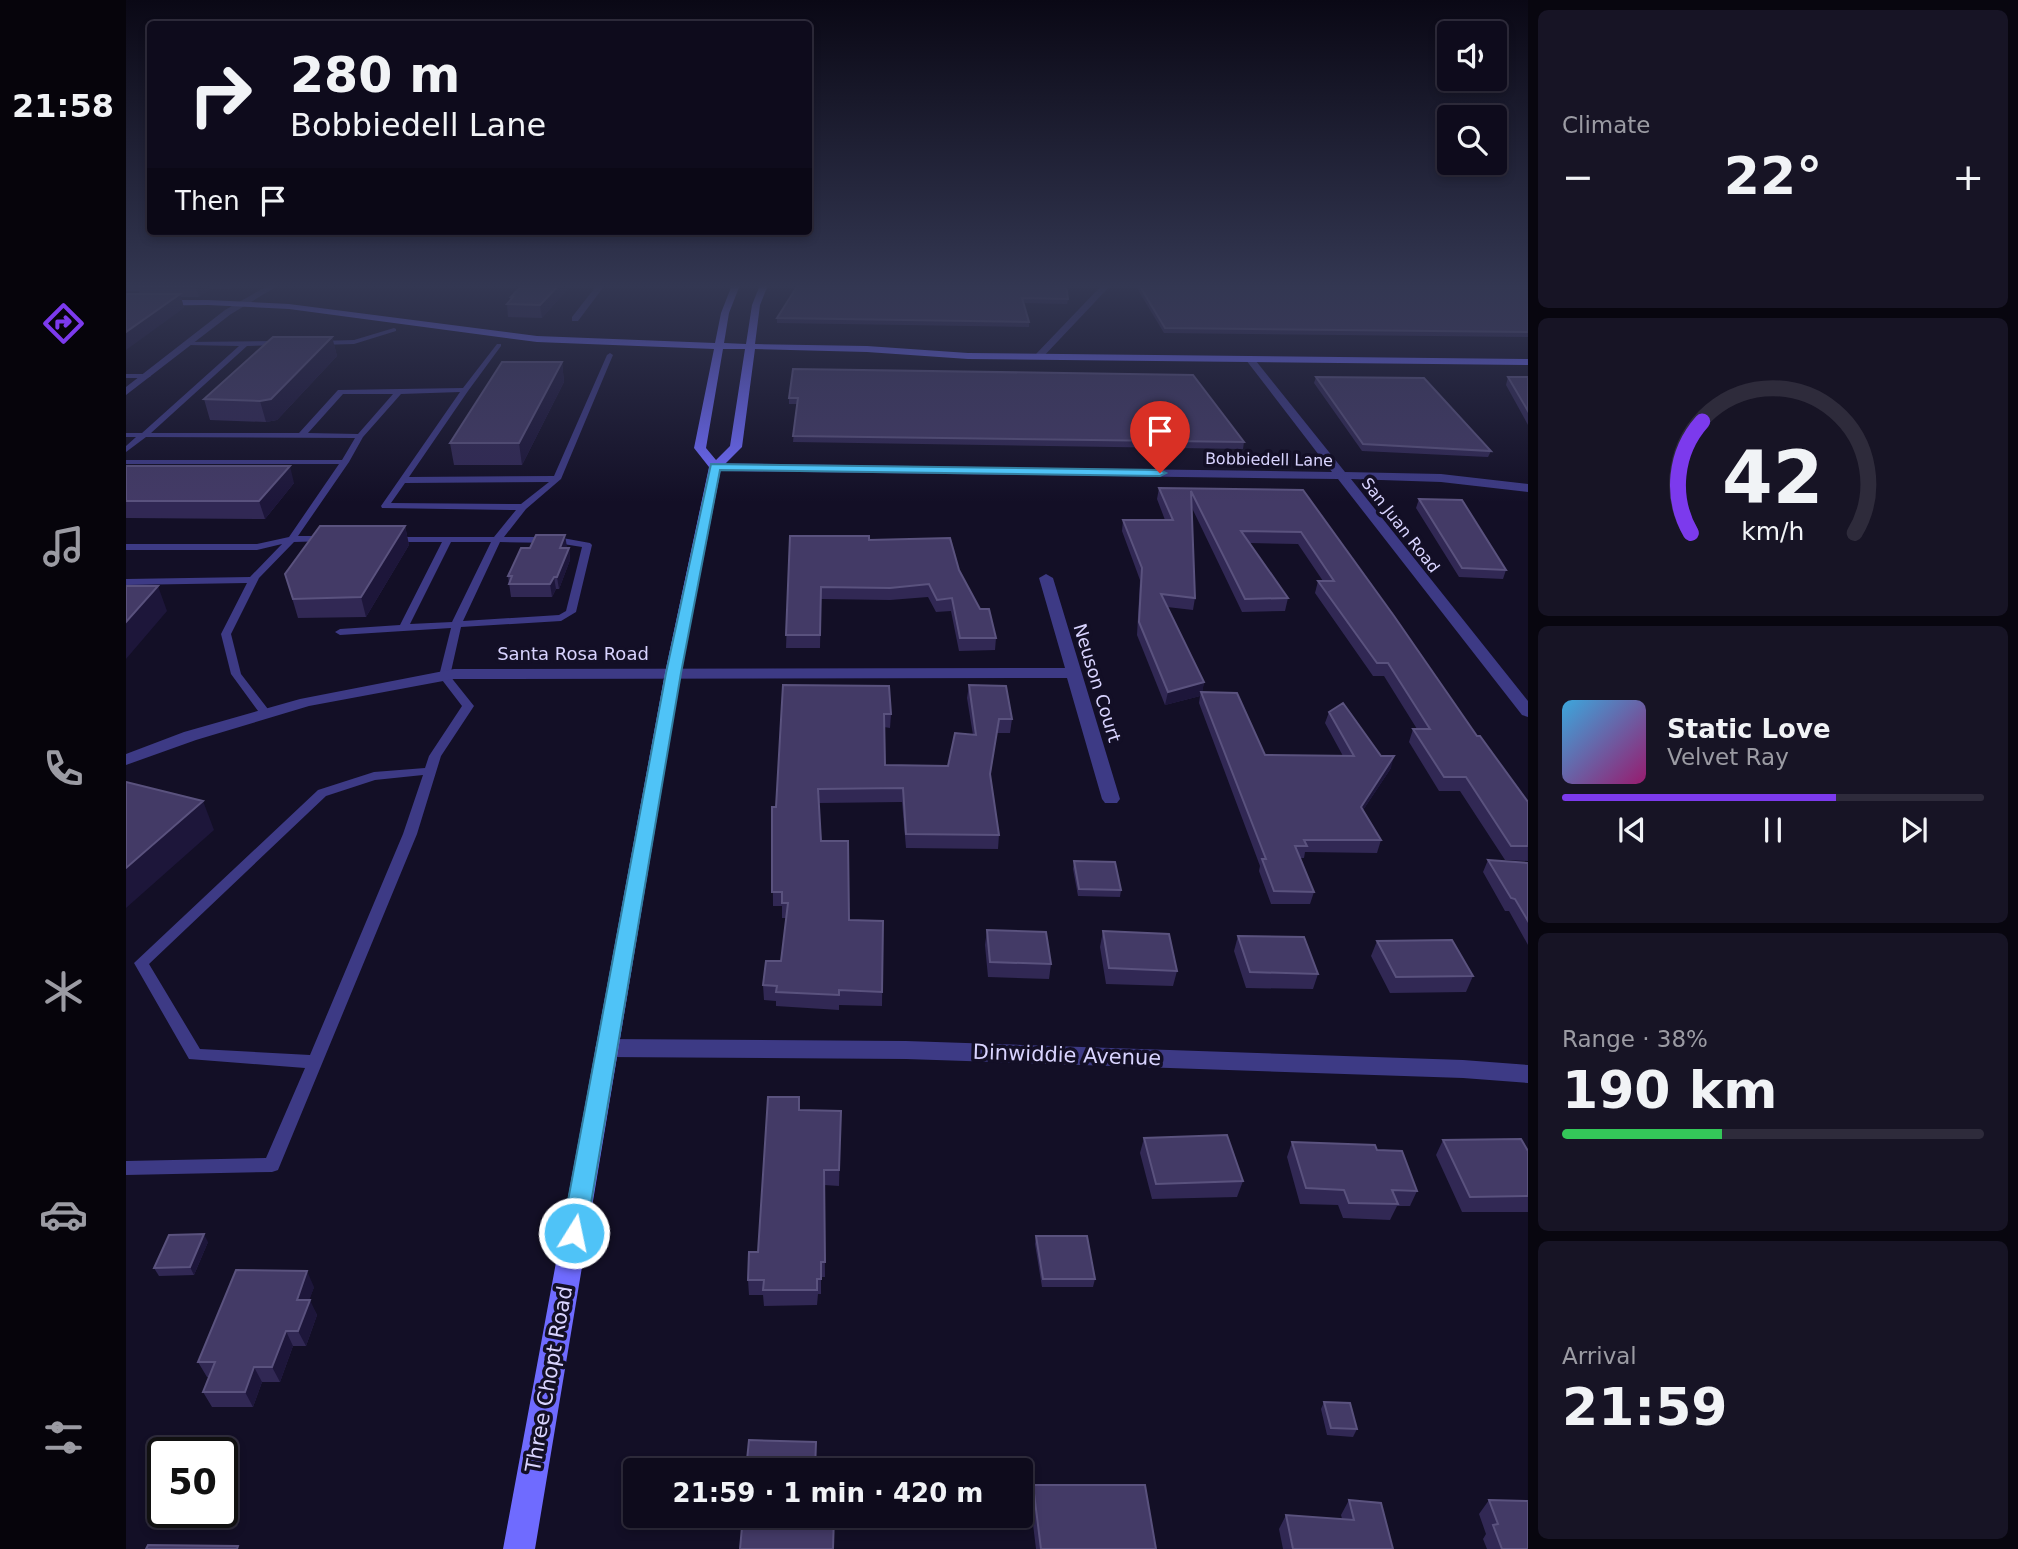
<!DOCTYPE html>
<meta charset="utf-8">
<style>
:root{--surface:#0e0b1c;--page:#171425;--text:#f1f3f6;--muted:#9b9ba3;--line:#2e2b3b;--accent:#7c3aed}
body{margin:0;font-family:"DejaVu Sans",sans-serif;background:var(--page);color:var(--text);height:100vh;display:flex;flex-direction:column;font-size:26px;white-space:nowrap}
*{box-sizing:border-box;margin:0}
p{font-size:23px;color:var(--muted)}
.icon{flex:none;width:38px;height:38px;fill:none;stroke:currentColor;stroke-width:2;stroke-linecap:round;stroke-linejoin:round}
.map{position:relative;flex:1;overflow:hidden}
.sheet{display:flex;flex-direction:column;gap:10px;padding:10px;background:#08060f;width:490px}
.sheet>*{flex:none}
.banner{position:absolute;left:21px;top:21px;width:665px;height:214px;border-radius:7px;box-shadow:0 4px 10px #0003,0 0 0 2px var(--line);background:#0e0b1c;color:var(--text);overflow:hidden}
.fabs{position:absolute;left:1311px;top:21px;display:grid;gap:14px}
.fabs a{display:grid;place-items:center;width:70px;height:70px;border-radius:7px;background:var(--surface);box-shadow:0 4px 10px #0003,0 0 0 2px var(--line);font-size:35px}
.speed{position:absolute;left:21px;top:1437px;display:flex;gap:14px;font-size:35px;font-weight:700;text-align:center}
.speed>*{display:grid;place-content:center;width:91px;height:91px;border-radius:50%;background:var(--surface);box-shadow:0 4px 10px #0003,0 0 0 2px var(--line);line-height:1}
.speed .limit{border:4px solid #111;border-radius:10px;background:#fff;color:#111}
.pin{position:absolute;display:grid;place-items:center;width:60px;height:60px;color:#fff;margin:-72px -30px;border-radius:50% 50% 50% 0;rotate:-45deg;box-shadow:0 0 7px #0007}
.pin .icon{rotate:45deg}
.me{position:absolute;width:77px;margin:-38px;rotate:10deg;stroke-linejoin:round;filter:drop-shadow(0 0 5px #0008)}
.turn{display:flex;align-items:center;gap:24px;height:147px;padding:0 28px;font-size:32px}
.turn .icon{width:91px;height:91px;stroke-width:2.5}
.turn b{display:block;font-size:49px;line-height:60px}
.then{display:flex;align-items:center;height:66px;padding:0 28px;background:#0003;gap:14px;font-size:26px}
.big{font-size:52px;font-weight:600;line-height:1.1}
.sheet .card{flex:1;display:flex;flex-direction:column;justify-content:center;gap:10px;min-width:0;padding:0 24px;border-radius:10px;background:var(--page)}
.sheet .dial{align-items:center;gap:0}
.dial svg{height:182px;overflow:visible;fill:none;stroke:var(--line);stroke-width:7;stroke-linecap:round;text-anchor:middle}
.dial text{fill:var(--text);stroke:none}
.song{display:flex;align-items:center;gap:21px}
.cover{width:84px;height:84px;border-radius:10px;background:linear-gradient(135deg,hsl(200 70% 55%),hsl(320 70% 35%))}
.played{height:7px;border-radius:4px;background:linear-gradient(90deg,var(--accent) 65%,var(--line) 65%)}
.keys{display:flex;justify-content:space-around;direction:ltr}
.heat{display:flex;justify-content:space-between;align-items:center;font-size:38px;direction:ltr}
.charge{height:10px;border-radius:5px;background:linear-gradient(90deg,#34c759 38%,var(--line) 0)}
.trip{position:absolute;left:497px;top:1458px;width:410px;height:70px;border-radius:7px;background:var(--surface);box-shadow:0 4px 10px #0003,0 0 0 2px var(--line);font-weight:600;line-height:70px;text-align:center}
main{display:flex;flex:1;min-height:0}
.menu{display:flex;flex-direction:column;width:126px;justify-content:space-around;align-items:center;background:#06040b;color:var(--muted)}
.menu .icon{width:49px;height:49px}
.menu .on{color:var(--accent)}
.menu b{font-size:32px;color:var(--text)}
.map>svg:first-child{display:block}
</style>
<main>
<nav class="menu">
<b>21:58</b>
<svg class="icon on" aria-label="directions" viewBox="0 0 24 24"><path d="M12 3l9 9-9 9-9-9zM9 14v-3h6M13 9l2 2-2 2"/></svg>
<svg class="icon" aria-label="music" viewBox="0 0 24 24"><path d="M9 18V5l10-2v13"/><circle cx="6" cy="18" r="3"/><circle cx="16" cy="16" r="3"/></svg>
<svg class="icon" aria-label="phone" viewBox="0 0 24 24"><path d="M5 4h4l2 5-3 2q2 4 5 5l2-3 5 2v4C11 20 4 13 5 4z"/></svg>
<svg class="icon" aria-label="climate" viewBox="0 0 24 24"><path d="M12 3v18M4 7l16 10M4 17L20 7"/></svg>
<svg class="icon" aria-label="car" viewBox="0 0 24 24"><path d="M5 17H2v-5l4-1 3-4h7l3 4 3 1v5h-3M9 17h6M6 11h13"/><circle cx="7" cy="17" r="2"/><circle cx="17" cy="17" r="2"/></svg>
<svg class="icon" aria-label="filters" viewBox="0 0 24 24"><path d="M4 7h16M4 17h16"/><circle cx="9" cy="7" r="2"/><circle cx="15" cy="17" r="2"/></svg>
</nav>
<div class="map">
<svg width="1402" height="1549" viewBox="0 0 1402 1549">
<rect width="100%" height="100%" fill="#130f26"/>
<g fill="none" stroke-linecap="round" stroke-linejoin="round">
<path fill="#3d3a85" fill-rule="evenodd" d="M 268,328 L 270,329 L 270,331 L 228,344 L 193,345 L 190,343 L 193,341 L 228,340 Z
M 60,342 L 154,341 L 157,343 L 154,345 L 121,346 L 25,433 L 173,433 L 212,390 L 337,388 L 371,344 L 375,344 L 375,346 L 342,391 L 283,477 L 428,476 L 481,355 L 484,353 L 487,355 L 435,479 L 400,509 L 378,537 L 431,537 L 464,543 L 466,545 L 450,612 L 435,621 L 335,627 L 324,676 L 348,706 L 315,756 L 291,834 L 152,1170 L 146,1172 L 0,1175 L 0,1161 L 140,1158 L 179,1068 L 63,1059 L 8,963 L 192,790 L 248,772 L 299,768 L 303,756 L 336,706 L 313,676 L 325,628 L 214,635 L 209,632 L 214,629 L 274,625 L 316,542 L 267,542 L 262,539 L 264,537 L 368,537 L 390,510 L 256,508 L 255,506 L 334,392 L 275,394 L 237,437 L 223,462 L 172,536 L 199,536 L 202,537 L 202,541 L 168,542 L 133,578 L 105,634 L 115,674 L 145,713 L 139,716 L 135,715 L 105,674 L 95,634 L 121,583 L 0,585 L 0,579 L 124,577 L 156,544 L 131,550 L 0,550 L 0,544 L 131,544 L 163,537 L 213,464 L 0,464 L 0,460 L 216,460 L 229,438 L 20,437 L 0,452 L 0,446 L 10,437 L 0,437 L 0,433 L 16,433 L 113,346 L 62,345 L 60,344 ZM 217,394 L 267,394 L 232,434 L 182,433 ZM 423,482 L 395,504 L 265,503 L 279,483 ZM 325,542 L 365,542 L 326,622 L 284,624 ZM 374,542 L 431,543 L 456,547 L 440,611 L 433,615 L 337,621 ZM 297,775 L 277,834 L 184,1055 L 74,1049 L 23,964 L 200,796 L 249,780 Z
M 0,374 L 21,374 L 25,376 L 21,378 L 0,378 Z"/>
<path fill="#3d3a85" fill-rule="evenodd" d="M 143,285 L 153,285 L 105,314 L 0,395 L 0,387 L 99,310 Z
M 471,285 L 479,285 L 452,321 L 446,321 L 446,317 Z
M 976,285 L 985,285 L 916,358 L 910,358 L 910,354 Z
M 1120,356 L 1126,356 L 1219,472 L 1315,474 L 1402,484 L 1402,492 L 1315,482 L 1225,479 L 1402,701 L 1402,717 L 1396,715 L 1212,479 L 589,471 L 583,467 L 589,463 L 1206,472 L 1120,360 Z
M 920,574 L 927,578 L 994,799 L 991,803 L 979,803 L 976,799 L 941,678 L 328,679 L 183,706 L 70,740 L 0,765 L 0,754 L 58,732 L 174,699 L 328,669 L 939,668 L 913,578 Z
M 480,1039 L 780,1041 L 1337,1060 L 1402,1065 L 1402,1083 L 1337,1078 L 780,1059 L 480,1057 L 472,1054 L 469,1048 L 472,1042 Z"/>
<path fill="#6f6bff" fill-rule="evenodd" d="M 606,285 L 614,285 L 603,313 L 598,343 L 620,344 L 626,305 L 634,285 L 642,285 L 634,305 L 629,344 L 741,346 L 842,353 L 1402,359 L 1402,365 L 842,359 L 741,352 L 629,349 L 616,447 L 595,468 L 555,673 L 409,1549 L 377,1549 L 539,673 L 583,467 L 568,448 L 588,349 L 411,342 L 163,309 L 82,305 L 0,306 L 0,300 L 82,300 L 163,304 L 411,336 L 589,343 L 595,313 ZM 597,349 L 619,349 L 604,446 L 590,460 L 580,448 Z"/>
</g>
<path fill="#312854" d="M 0,285 L 109,285 L 105,289 L 84,289 L 73,297 L 55,297 L 58,308 L 14,294 L 13,291 L 0,291 Z
M 396,285 L 445,285 L 416,318 L 382,317 L 381,304 L 385,299 L 385,297 Z
M 672,285 L 942,299 L 941,304 L 898,303 L 903,322 L 903,327 L 651,323 L 651,318 Z
M 1009,285 L 1402,285 L 1402,337 L 1038,333 Z
M 206,337 L 211,356 L 151,420 L 140,422 L 84,420 L 78,399 Z
M 436,362 L 438,382 L 396,465 L 328,465 L 324,443 Z
M 667,369 L 1118,442 L 1117,449 L 667,442 L 671,404 L 663,404 L 663,398 Z
M 1190,377 L 1365,451 L 1362,457 L 1236,451 L 1188,383 Z
M 1382,377 L 1402,377 L 1402,425 L 1380,385 Z
M 0,466 L 168,483 L 139,519 L 0,518 Z
M 1033,488 L 1177,490 L 1351,736 L 1402,802 L 1402,861 L 1379,860 L 1334,791 L 1313,791 L 1283,742 L 1287,729 L 1291,729 L 1258,676 L 1247,676 L 1189,593 L 1192,581 L 1197,581 L 1172,544 L 1124,543 L 1162,598 L 1159,611 L 1116,612 L 1066,508 L 1069,598 L 1067,610 L 1041,607 L 1078,682 L 1076,692 L 1139,755 L 1217,756 L 1199,723 L 1203,712 L 1265,768 L 1237,810 L 1255,840 L 1251,853 L 1179,852 L 1178,858 L 1174,858 L 1188,892 L 1184,904 L 1145,904 L 1133,871 L 1134,866 L 1073,703 L 1074,696 L 1039,705 L 1011,635 L 1014,580 L 996,531 L 997,520 L 1039,520 L 1031,499 Z
M 1293,499 L 1380,570 L 1377,579 L 1333,577 L 1290,508 Z
M 279,526 L 283,545 L 240,617 L 172,618 L 159,574 Z
M 664,536 L 743,540 L 833,570 L 870,638 L 869,650 L 833,651 L 825,611 L 810,612 L 802,597 L 764,600 L 695,599 L 694,648 L 660,648 Z
M 441,548 L 443,548 L 444,560 L 433,589 L 430,589 L 426,597 L 385,597 L 382,576 Z
M 657,685 L 765,714 L 764,728 L 758,727 L 759,765 L 822,766 L 847,735 L 841,698 L 843,685 L 886,719 L 884,733 L 871,733 L 864,777 L 873,835 L 872,849 L 780,848 L 776,802 L 693,803 L 695,841 L 723,920 L 757,921 L 756,1006 L 713,1005 L 713,1010 L 650,1006 L 650,1001 L 638,1000 L 637,985 L 655,961 L 660,918 L 656,918 L 656,906 L 647,906 L 646,807 L 650,807 Z
M 1362,860 L 1402,863 L 1402,945 L 1383,911 L 1379,911 L 1357,872 Z
M 948,861 L 995,890 L 994,897 L 952,896 L 947,869 Z
M 861,930 L 925,964 L 923,979 L 862,977 L 859,945 Z
M 977,931 L 1051,971 L 1047,986 L 980,984 L 974,947 Z
M 1112,936 L 1192,974 L 1187,989 L 1120,988 L 1108,951 Z
M 1251,941 L 1347,976 L 1340,992 L 1264,993 L 1245,956 Z
M 673,1097 L 674,1110 L 715,1111 L 713,1186 L 698,1185 L 699,1277 L 695,1277 L 695,1294 L 692,1294 L 691,1305 L 638,1306 L 637,1295 L 623,1295 L 622,1280 L 632,1252 Z
M 1018,1138 L 1117,1181 L 1111,1197 L 1026,1199 L 1014,1153 Z
M 1317,1140 L 1402,1151 L 1402,1212 L 1336,1212 L 1310,1155 Z
M 1166,1142 L 1251,1150 L 1291,1191 L 1284,1206 L 1271,1206 L 1264,1220 L 1217,1218 L 1212,1205 L 1174,1204 L 1161,1157 Z
M 910,1236 L 969,1279 L 967,1287 L 916,1287 L 909,1244 Z
M 82,1242 L 68,1275 L 33,1276 L 28,1268 Z
M 188,1287 L 183,1300 L 191,1315 L 180,1346 L 167,1346 L 154,1382 L 136,1382 L 127,1407 L 86,1407 L 77,1392 L 83,1377 L 81,1377 L 72,1362 Z
M 1198,1402 L 1231,1429 L 1227,1437 L 1201,1435 L 1195,1409 Z
M 907,1485 L 1030,1549 L 910,1549 L 904,1499 Z
M 1223,1500 L 1267,1549 L 1157,1549 L 1153,1529 L 1160,1515 L 1216,1519 L 1215,1515 Z
M 1363,1500 L 1402,1549 L 1361,1549 L 1357,1539 L 1360,1534 L 1353,1514 Z"/>
<path fill="#1d163a" d="M 71,285 L 83,285 L 84,289 L 73,297 L 69,286 Z
M 433,285 L 445,285 L 416,318 L 414,305 Z
M 54,294 L 58,308 L 0,350 L 0,332 Z
M 206,337 L 211,356 L 151,420 L 140,422 L 134,401 Z
M 436,362 L 438,382 L 396,465 L 393,443 Z
M 164,466 L 168,483 L 139,519 L 133,501 Z
M 279,526 L 283,545 L 240,617 L 235,597 Z
M 439,535 L 441,547 L 434,548 Z
M 443,548 L 444,560 L 433,589 L 431,577 Z
M 428,577 L 430,589 L 426,597 L 424,584 Z
M 32,586 L 41,611 L 0,659 L 0,622 Z
M 1078,682 L 1076,694 L 1075,692 L 1074,696 L 1039,705 L 1042,692 Z
M 1268,756 L 1265,768 L 1231,819 L 1235,807 Z
M 77,801 L 88,830 L 0,908 L 0,868 Z
M 78,1234 L 82,1242 L 68,1275 L 64,1267 Z
M 181,1271 L 188,1287 L 178,1315 L 171,1300 Z
M 184,1300 L 191,1315 L 180,1346 L 172,1331 Z
M 160,1331 L 167,1346 L 154,1382 L 146,1367 Z
M 128,1367 L 136,1382 L 127,1407 L 119,1392 Z"/>
<path fill="#433a66" stroke="#5a527e" stroke-width="2" d="M 13,285 L 71,285 L 69,286 L 11,286 Z
M 396,285 L 433,285 L 414,305 L 381,304 L 387,297 L 385,297 Z
M 672,285 L 940,285 L 942,299 L 896,298 L 903,322 L 651,318 Z
M 1013,285 L 1402,285 L 1402,332 L 1039,328 Z
M 0,294 L 54,294 L 0,332 Z
M 147,337 L 206,337 L 145,399 L 134,401 L 78,399 Z
M 376,362 L 436,362 L 393,443 L 324,443 Z
M 667,369 L 1067,375 L 1118,442 L 667,436 L 672,398 L 663,398 Z
M 1190,377 L 1298,378 L 1365,451 L 1237,444 Z
M 1382,377 L 1402,377 L 1402,411 Z
M 0,466 L 164,466 L 133,501 L 0,501 Z
M 1033,488 L 1177,490 L 1268,616 L 1351,736 L 1354,736 L 1402,802 L 1402,846 L 1385,846 L 1340,777 L 1318,777 L 1287,729 L 1304,729 L 1262,663 L 1251,663 L 1192,581 L 1208,581 L 1175,532 L 1115,531 L 1162,598 L 1119,599 L 1065,491 L 1069,598 L 1035,594 L 1078,682 L 1042,692 L 1013,622 L 1016,568 L 997,520 L 1047,520 Z
M 1293,499 L 1336,500 L 1380,570 L 1336,568 Z
M 194,526 L 279,526 L 235,597 L 167,599 L 159,574 Z
M 410,535 L 439,535 L 434,548 L 443,548 L 431,577 L 428,577 L 424,584 L 383,584 L 386,576 L 382,576 L 395,548 L 404,548 Z
M 664,536 L 743,536 L 743,540 L 824,538 L 833,570 L 854,609 L 863,609 L 870,638 L 834,638 L 826,598 L 811,600 L 803,584 L 764,588 L 695,587 L 694,635 L 660,635 Z
M 0,586 L 32,586 L 0,622 Z
M 657,685 L 763,686 L 765,714 L 758,714 L 759,765 L 822,766 L 829,733 L 850,735 L 843,685 L 880,686 L 886,719 L 873,719 L 864,774 L 873,835 L 780,834 L 777,788 L 692,789 L 695,841 L 722,841 L 723,920 L 757,921 L 756,992 L 713,990 L 713,995 L 650,992 L 651,986 L 637,985 L 640,961 L 655,961 L 662,903 L 656,903 L 656,892 L 646,892 L 646,807 L 650,807 Z
M 1075,692 L 1111,693 L 1139,755 L 1228,756 L 1203,712 L 1217,703 L 1255,756 L 1268,756 L 1235,807 L 1255,840 L 1178,840 L 1181,846 L 1169,846 L 1188,892 L 1148,891 L 1136,859 L 1140,859 Z
M 0,782 L 77,801 L 0,868 Z
M 1362,860 L 1402,863 L 1402,921 L 1389,899 L 1385,898 Z
M 948,861 L 989,862 L 995,890 L 953,889 Z
M 861,930 L 920,932 L 925,964 L 864,962 Z
M 977,931 L 1043,934 L 1051,971 L 983,968 Z
M 1112,936 L 1178,937 L 1192,974 L 1124,972 Z
M 1326,940 L 1347,976 L 1270,977 L 1251,941 Z
M 642,1097 L 673,1097 L 673,1110 L 715,1111 L 713,1170 L 698,1170 L 699,1262 L 695,1262 L 695,1279 L 691,1279 L 691,1290 L 637,1290 L 638,1280 L 622,1280 L 623,1252 L 632,1252 Z
M 1101,1135 L 1117,1181 L 1030,1184 L 1018,1138 Z
M 1395,1139 L 1402,1151 L 1402,1196 L 1344,1197 L 1317,1140 Z
M 1166,1142 L 1249,1145 L 1251,1150 L 1276,1151 L 1291,1191 L 1266,1190 L 1272,1204 L 1223,1203 L 1218,1190 L 1180,1188 Z
M 78,1234 L 64,1267 L 28,1268 L 43,1235 Z
M 910,1236 L 961,1236 L 969,1279 L 917,1279 Z
M 110,1270 L 181,1271 L 171,1300 L 184,1300 L 172,1331 L 160,1331 L 146,1367 L 128,1367 L 119,1392 L 77,1392 L 89,1362 L 72,1362 Z
M 1198,1402 L 1224,1403 L 1231,1429 L 1205,1428 Z
M 623,1440 L 690,1442 L 689,1470 L 620,1470 Z
M 907,1485 L 1019,1485 L 1030,1549 L 915,1549 Z
M 1223,1500 L 1255,1503 L 1267,1549 L 1167,1549 L 1160,1515 L 1228,1520 Z
M 1363,1500 L 1402,1501 L 1402,1549 L 1376,1549 L 1367,1525 L 1372,1524 Z
M 617,1516 L 708,1516 L 707,1549 L 614,1549 Z
M 22,1545 L 112,1546 L 111,1549 L 20,1549 Z"/>
<linearGradient id="sky" x2="0" y2="1"><stop stop-color="#0a0815"/><stop offset="0.57" stop-color="#333752"/><stop offset="1" stop-color="#333752" stop-opacity="0"/></linearGradient>
<rect width="1402" height="502" fill="url(#sky)"/>
<path fill="#4fc3f7" stroke="#337fa1" stroke-width="2" d="M 585,464 L 1034,470 L 1040,473 L 1034,476 L 594,470 L 555,673 L 460,1233 L 457,1240 L 448,1243 L 440,1240 L 436,1233 L 540,673 Z"/>
<g text-anchor="middle" stroke-width="7" stroke-linejoin="round" paint-order="stroke">
<g font-size="16" fill="#d9d4ff" stroke="#130f26">
<text transform="translate(1143 459) rotate(1)" y="6">Bobbiedell Lane</text>
<text transform="translate(1275 525) rotate(52)" y="6">San Juan Road</text>
</g>
<g font-size="18" fill="#d9d4ff" stroke="#130f26">
<text x="447" y="660">Santa Rosa Road</text>
<text transform="translate(971 683) rotate(73)" y="6">Neuson Court</text>
</g>
<g font-size="21" fill="#d9d4ff" stroke="#130f26">
<text transform="translate(941 1055) rotate(2)" y="7">Dinwiddie Avenue</text>
<text transform="translate(423 1379) rotate(-80)" y="7">Three Chopt Road</text>
</g>
</g>
</svg>
<div class="fabs">
<a><svg class="icon" aria-label="sound" viewBox="0 0 24 24"><path d="M4 9h4l5-4v14l-5-4H4zM17 9q2 3 0 6"/></svg></a>
<a><svg class="icon" aria-label="search" viewBox="0 0 24 24"><circle cx="10" cy="10" r="6"/><path d="M15 15l6 6"/></svg></a>
</div>
<div class="speed"><div class="limit">50</div></div>
<div class="pin" style="left:1034px;top:473px;background:#d93025"><svg class="icon" aria-label="arrive" viewBox="0 0 24 24"><path d="M6 21V4h12l-3 4 3 4H6"/></svg></div>
<svg class="me" style="left:448px;top:1233px" viewBox="-20 -20 40 40"><circle r="17" fill="#4fc3f7" stroke="#fff" stroke-width="3"/><path d="M0-11L8 9 0 5-8 9z" fill="#fff"/></svg>
<div class="trip">21:59 · 1 min · 420 m</div>
<div class="banner">
<div class="turn"><svg class="icon" aria-label="right" viewBox="0 0 24 24"><path d="M7 20v-9h11M14 6l5 5-5 5"/></svg><div><b>280 m</b>Bobbiedell Lane</div></div>
<div class="then">Then<svg class="icon" aria-label="arrive" viewBox="0 0 24 24"><path d="M6 21V4h12l-3 4 3 4H6"/></svg></div>
</div>
</div>
<section class="sheet">
<div class="card"><p>Climate</p>
<div class="heat"><a>−</a><b class="big">22°</b><a>+</a></div>
</div>
<div class="card dial"><svg viewBox="0 0 100 80">
<path d="M14 69A42 42 0 1 1 86 69"/>
<path d="M14 69A42 42 0 0 1 19 20" stroke="#7c3aed"/>
<text x="50" y="56" font-size="32" font-weight="700">42</text>
<text x="50" y="72" font-size="11">km/h</text>
</svg></div>
<div class="card">
<div class="song"><i class="cover"></i><div><b>Static Love</b><p>Velvet Ray</p></div></div>
<div class="played"></div>
<div class="keys"><svg class="icon" aria-label="previous" viewBox="0 0 24 24"><path d="M18 5L8 12l10 7zM5 5v14"/></svg><svg class="icon" aria-label="pause" viewBox="0 0 24 24"><path d="M8 5v14M16 5v14"/></svg><svg class="icon" aria-label="next" viewBox="0 0 24 24"><path d="M6 5l10 7-10 7zM19 5v14"/></svg></div>
</div>
<div class="card"><p>Range · 38%</p><b class="big">190 km</b><div class="charge"></div></div>
<div class="card"><p>Arrival</p><b class="big">21:59</b></div>
</section>
</main>
